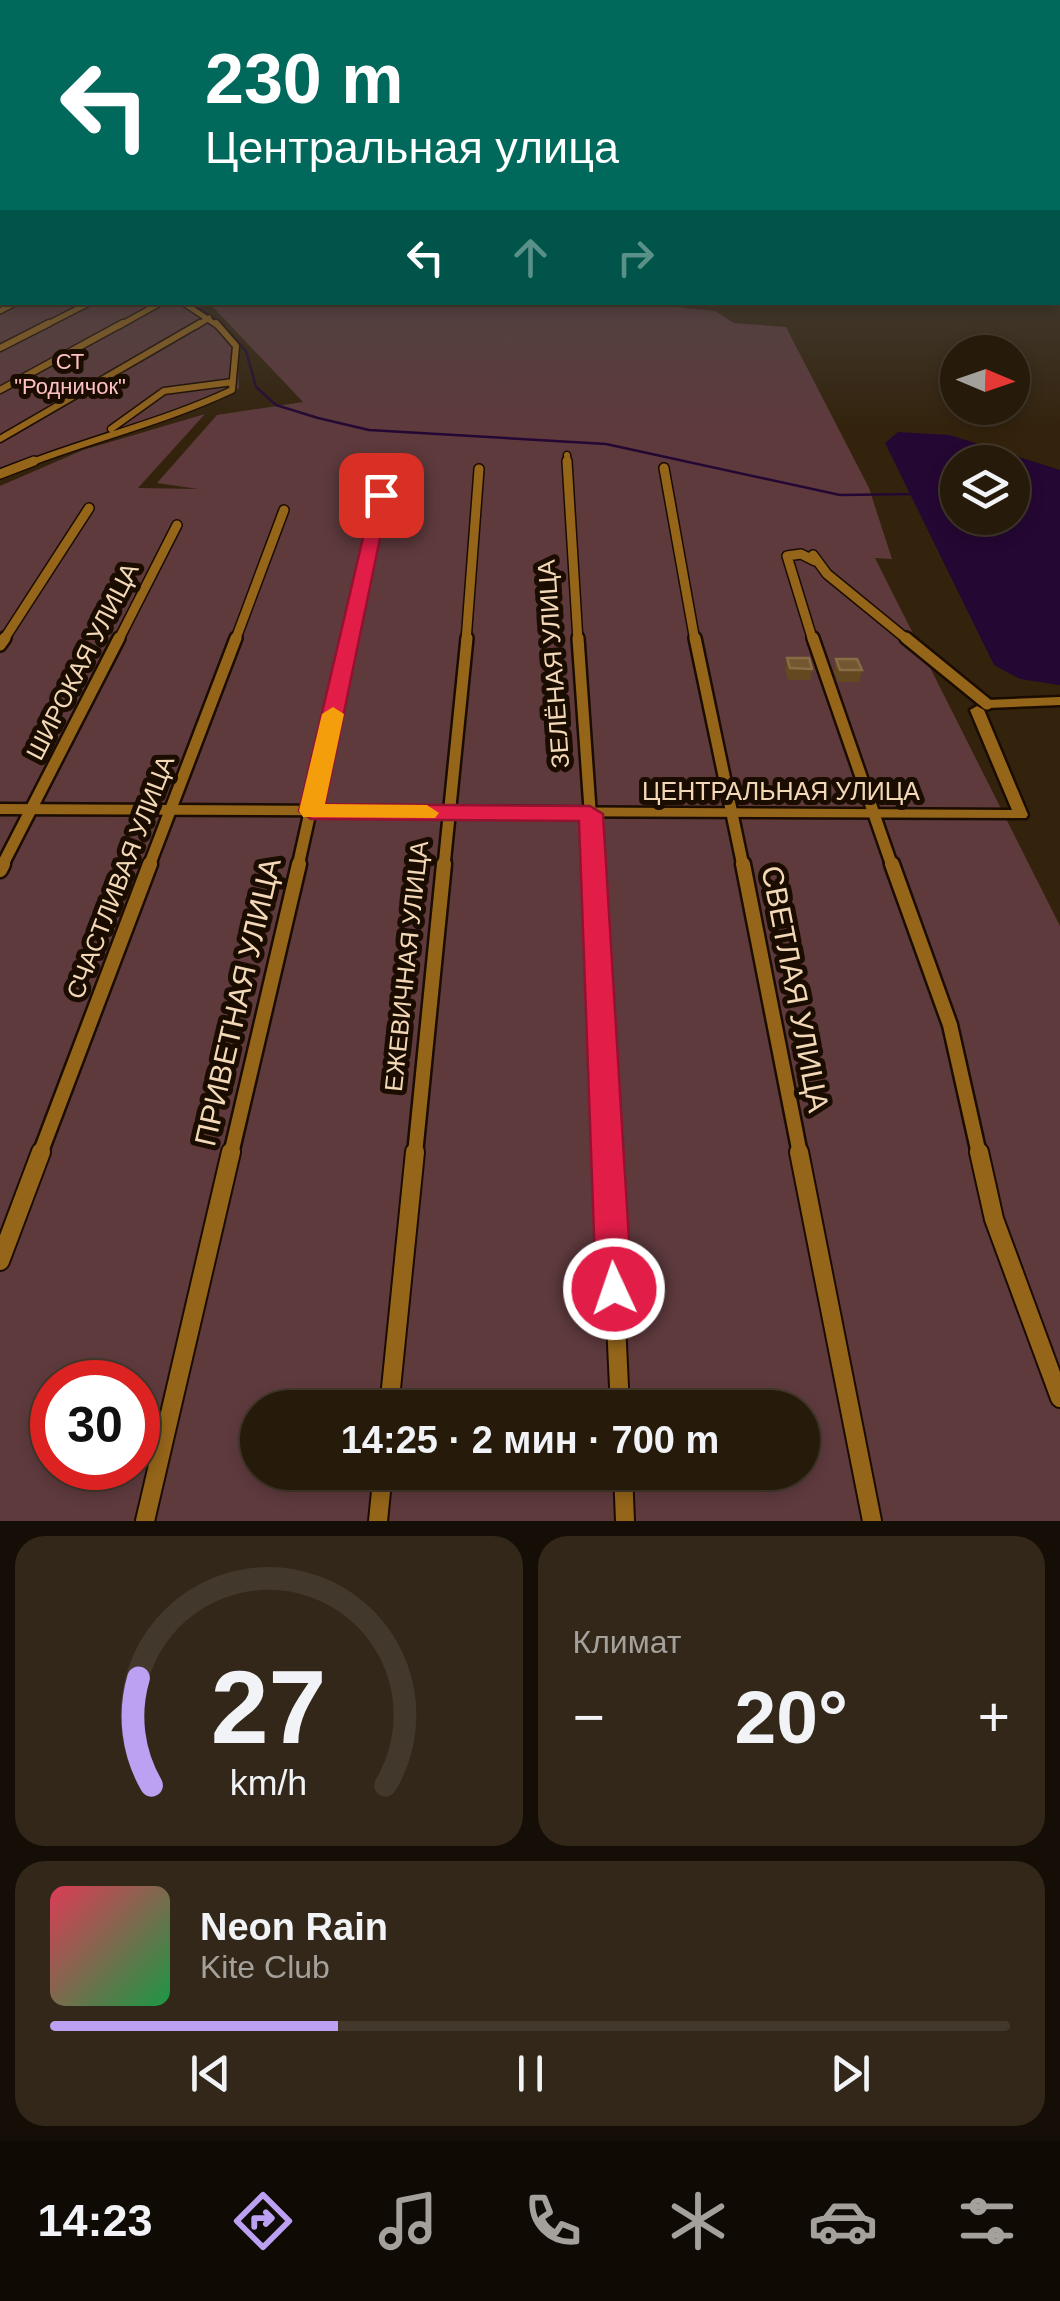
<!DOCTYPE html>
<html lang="ru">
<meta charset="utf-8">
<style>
:root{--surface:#261a0a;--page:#322718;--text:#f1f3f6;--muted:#a4a19c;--line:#42382b;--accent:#bca0f2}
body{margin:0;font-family:Arial,sans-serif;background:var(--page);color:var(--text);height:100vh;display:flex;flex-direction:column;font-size:38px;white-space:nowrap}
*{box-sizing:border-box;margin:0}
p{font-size:32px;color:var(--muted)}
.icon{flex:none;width:55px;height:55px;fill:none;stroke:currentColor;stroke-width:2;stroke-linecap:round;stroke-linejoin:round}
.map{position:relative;height:1521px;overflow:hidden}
.sheet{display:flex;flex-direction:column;gap:15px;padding:15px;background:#150e06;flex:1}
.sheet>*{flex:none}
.hud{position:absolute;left:0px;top:0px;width:1060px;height:305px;box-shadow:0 5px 15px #0003,0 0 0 2px var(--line);background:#00695c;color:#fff;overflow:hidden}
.needle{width:65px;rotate:92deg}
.fabs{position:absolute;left:940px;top:335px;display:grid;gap:20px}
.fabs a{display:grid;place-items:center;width:90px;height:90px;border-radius:50%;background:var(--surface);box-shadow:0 5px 15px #0003,0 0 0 2px var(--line);font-size:50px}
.speed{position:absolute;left:30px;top:1360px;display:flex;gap:20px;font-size:50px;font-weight:700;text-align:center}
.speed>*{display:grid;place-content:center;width:130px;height:130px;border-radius:50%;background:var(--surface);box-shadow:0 5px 15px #0003,0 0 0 2px var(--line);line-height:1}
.speed .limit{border:15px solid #d22;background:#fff;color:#111}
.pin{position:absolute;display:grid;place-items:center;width:85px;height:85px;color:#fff;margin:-42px;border-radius:20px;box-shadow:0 5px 15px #0006}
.me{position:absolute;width:110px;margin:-55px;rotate:357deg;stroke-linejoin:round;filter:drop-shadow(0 0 8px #0008)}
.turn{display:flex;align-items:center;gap:35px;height:210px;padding:0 40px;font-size:45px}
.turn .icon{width:130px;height:130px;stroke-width:2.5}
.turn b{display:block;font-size:70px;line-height:85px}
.lanes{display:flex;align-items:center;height:95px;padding:0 40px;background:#0003;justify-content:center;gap:50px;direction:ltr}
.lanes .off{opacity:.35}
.big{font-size:75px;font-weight:700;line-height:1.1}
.sheet .card{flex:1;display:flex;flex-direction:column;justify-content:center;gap:15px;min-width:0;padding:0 35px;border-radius:30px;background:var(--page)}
.sheet .dial{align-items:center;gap:0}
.dial svg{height:260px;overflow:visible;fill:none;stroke:var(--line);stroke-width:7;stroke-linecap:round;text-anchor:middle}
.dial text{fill:var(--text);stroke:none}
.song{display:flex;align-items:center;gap:30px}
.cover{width:120px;height:120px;border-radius:15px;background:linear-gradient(135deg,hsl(350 70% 55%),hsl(140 70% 35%))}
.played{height:10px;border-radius:5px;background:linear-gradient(90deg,var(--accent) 30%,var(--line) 30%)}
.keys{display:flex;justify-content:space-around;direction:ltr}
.heat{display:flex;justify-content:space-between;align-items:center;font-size:55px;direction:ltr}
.sheet .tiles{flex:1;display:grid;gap:15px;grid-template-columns:1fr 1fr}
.card:last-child{grid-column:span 2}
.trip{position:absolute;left:240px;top:1390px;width:580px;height:100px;border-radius:50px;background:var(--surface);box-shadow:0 5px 15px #0003,0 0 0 2px var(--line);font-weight:700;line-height:100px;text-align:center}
.dock{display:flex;height:160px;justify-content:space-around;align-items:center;background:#0f0a04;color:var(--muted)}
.dock .icon{width:70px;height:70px}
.dock .active{color:var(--accent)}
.dock b{font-size:45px;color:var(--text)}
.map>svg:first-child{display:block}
</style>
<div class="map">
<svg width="1060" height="1521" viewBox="0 0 1060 1521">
<rect width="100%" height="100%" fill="#33230d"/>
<path fill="#5e3a3d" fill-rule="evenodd" d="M 0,254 L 2,302 L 177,303 L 213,322 L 237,345 L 239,388 C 162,424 80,446 0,477 Z
M 623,302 L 715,311 L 734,323 L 786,327 L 869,488 L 892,559 L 875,558 L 1060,926 L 1060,1521 L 0,1521 L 0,486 L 83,450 L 205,414 L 138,488 L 198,489 L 157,483 L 217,415 L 303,402 L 211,305 L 201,303 ZM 52,1382 L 138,1382 L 138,1468 L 52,1468 ZM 258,1408 L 802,1408 L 802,1472 L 258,1472 Z"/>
<path fill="#250733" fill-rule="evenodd" d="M 898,432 L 950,435 L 1060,470 L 1060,685 L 1020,679 L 994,665 L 885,443 ZM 958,462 L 1012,462 L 1012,518 L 958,518 Z"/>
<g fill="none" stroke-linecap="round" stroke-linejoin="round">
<path stroke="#250733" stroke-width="2.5" d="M 187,302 L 219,321 L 246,351 L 256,387 L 276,405 L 318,418 L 369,430 L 606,444 L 840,495 L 915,494"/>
<defs>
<path id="minor-far5" d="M 182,302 L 218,326
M 0,311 L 17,302
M 44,326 L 91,302
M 119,326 L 162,302
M 196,326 L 209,318"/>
<path id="minor-far4" d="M 0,348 L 49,323
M 0,390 L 123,323
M 111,429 L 164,391 L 233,382
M 0,439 L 200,323
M 567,455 L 568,464
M 27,464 C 95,438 166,421 232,390 L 236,346 L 216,323"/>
<path id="minor-far3" d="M 567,461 L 578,641
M 664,468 L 695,641
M 0,474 L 34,461
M 813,555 L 827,574 L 909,641
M 3,641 L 89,508
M 118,641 L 177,525
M 235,641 L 284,510
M 349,641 L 381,495
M 466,641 L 479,469
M 813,641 L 787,556 L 801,554 L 815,561"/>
<path id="minor-far2" d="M 578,638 L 594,866
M 695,638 L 743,866
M 813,638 L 892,866
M 906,638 L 987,704
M 0,645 L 5,638
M 2,866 L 119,638
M 149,866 L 236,638
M 298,866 L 349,638
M 444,866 L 467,638"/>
<path id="minor-far1" d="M 594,864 L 608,1154
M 743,864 L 800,1154
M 892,864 L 950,1025 L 979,1154
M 0,870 L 3,864
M 40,1154 L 150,864
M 231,1154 L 299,864
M 415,1154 L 444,864"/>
<path id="minor" d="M 608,1152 L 620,1408
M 799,1152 L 872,1521
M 979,1152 L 994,1219 L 1060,1398
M 0,1261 L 41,1152
M 389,1408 L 415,1152
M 623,1472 L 625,1521
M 145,1521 L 231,1152
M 378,1521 L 383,1472"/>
<path id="tertiary" d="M 0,241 L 2,242 L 2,246 L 0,245 Z
M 2,275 L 2,279 L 0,280 L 0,276 Z
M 1060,697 L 1060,705 L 987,708 L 981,704 L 987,700 Z
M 977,706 L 984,710 L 1028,815 L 1026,818 L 0,814 L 0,804 L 1012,810 L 970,710 Z"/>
</defs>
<use href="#minor-far5" stroke="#1b0c00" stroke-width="8"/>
<use href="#minor-far4" stroke="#1b0c00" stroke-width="9"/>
<use href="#minor-far3" stroke="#1b0c00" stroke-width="12"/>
<use href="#minor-far2" stroke="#1b0c00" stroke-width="16"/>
<use href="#minor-far1" stroke="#1b0c00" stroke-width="19"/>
<use href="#minor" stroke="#1b0c00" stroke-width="22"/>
<use href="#tertiary" stroke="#1b0c00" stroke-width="5"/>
<use href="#minor-far5" stroke="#95651a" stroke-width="5"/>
<use href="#minor-far4" stroke="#95651a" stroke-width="6"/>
<use href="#minor-far3" stroke="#95651a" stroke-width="9"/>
<use href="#minor-far2" stroke="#95651a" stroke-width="11"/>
<use href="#minor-far1" stroke="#95651a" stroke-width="14"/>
<use href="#minor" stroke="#95651a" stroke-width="18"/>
<use href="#tertiary" fill="#95651a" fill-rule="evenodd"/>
</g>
<path fill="#64481f" d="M 787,658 L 812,669 L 810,680 L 788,680 L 785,669 Z
M 836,659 L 862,670 L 859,682 L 838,682 L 834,671 Z"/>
<path fill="#735730" stroke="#876c45" stroke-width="2.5" d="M 787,658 L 809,658 L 812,669 L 790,668 Z
M 836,659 L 857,659 L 862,670 L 840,670 Z"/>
<linearGradient id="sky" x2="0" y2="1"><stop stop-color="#1c1307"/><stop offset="0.5" stop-color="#4a4540"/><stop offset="1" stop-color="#4a4540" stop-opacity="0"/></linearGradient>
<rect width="1060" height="429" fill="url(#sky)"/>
<path fill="#e11d48" stroke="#92132f" stroke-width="2.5" d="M 381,490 L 389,495 L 325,804 L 590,806 L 603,814 L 632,1289 L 627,1301 L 614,1306 L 601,1301 L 596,1289 L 579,821 L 311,819 L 299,811 L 373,495 Z"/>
<path fill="#f59e0b" d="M 333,707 L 344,714 L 325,804 L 427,805 L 439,813 L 435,818 L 303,817 L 299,811 L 322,714 Z"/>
<g text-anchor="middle" stroke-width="10" stroke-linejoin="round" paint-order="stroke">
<g font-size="22" fill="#fcc0c5" stroke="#1b0c00">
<text x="70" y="369">СТ<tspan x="70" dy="25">"Родничок"</tspan></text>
</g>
<g font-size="25" fill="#f2d8b7" stroke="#1b0c00">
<text transform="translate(82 661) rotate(-63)" y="9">ШИРОКАЯ УЛИЦА</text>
<text transform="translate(553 664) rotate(-94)" y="9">ЗЕЛЁНАЯ УЛИЦА</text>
<text x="781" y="800">ЦЕНТРАЛЬНАЯ УЛИЦА</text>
<text transform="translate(120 877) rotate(-69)" y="9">СЧАСТЛИВАЯ УЛИЦА</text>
<text transform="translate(406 966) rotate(-84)" y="9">ЕЖЕВИЧНАЯ УЛИЦА</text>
</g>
<g font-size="30" fill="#f2d8b7" stroke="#1b0c00">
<text transform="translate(795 989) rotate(79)" y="10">СВЕТЛАЯ УЛИЦА</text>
<text transform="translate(238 1002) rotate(-77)" y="10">ПРИВЕТНАЯ УЛИЦА</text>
</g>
</g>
</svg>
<div class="fabs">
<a><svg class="needle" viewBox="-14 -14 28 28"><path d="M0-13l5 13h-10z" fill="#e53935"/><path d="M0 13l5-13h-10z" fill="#a4a19c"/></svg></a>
<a><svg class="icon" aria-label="layers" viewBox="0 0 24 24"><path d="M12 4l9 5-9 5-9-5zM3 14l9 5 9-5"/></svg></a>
</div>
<div class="speed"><div class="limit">30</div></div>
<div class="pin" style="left:381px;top:495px;background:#d93025"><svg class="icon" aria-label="arrive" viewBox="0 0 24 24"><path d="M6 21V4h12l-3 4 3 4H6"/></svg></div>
<svg class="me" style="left:614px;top:1289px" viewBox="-20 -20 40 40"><circle r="17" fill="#e11d48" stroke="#fff" stroke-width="3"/><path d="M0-11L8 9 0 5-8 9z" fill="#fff"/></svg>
<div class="trip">14:25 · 2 мин · 700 m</div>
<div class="hud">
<div class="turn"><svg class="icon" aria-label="left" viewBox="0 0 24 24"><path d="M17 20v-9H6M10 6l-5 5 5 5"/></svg><div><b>230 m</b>Центральная улица</div></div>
<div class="lanes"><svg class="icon" aria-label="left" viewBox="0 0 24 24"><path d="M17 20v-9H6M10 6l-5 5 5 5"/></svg><svg class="icon off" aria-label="ahead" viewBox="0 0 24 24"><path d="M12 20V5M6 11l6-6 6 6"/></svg><svg class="icon off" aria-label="right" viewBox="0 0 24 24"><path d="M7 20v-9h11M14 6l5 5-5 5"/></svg></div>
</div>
</div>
<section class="sheet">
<div class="tiles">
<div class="card dial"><svg viewBox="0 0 100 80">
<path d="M14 69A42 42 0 1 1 86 69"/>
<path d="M14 69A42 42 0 0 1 10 36" stroke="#bca0f2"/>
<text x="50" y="56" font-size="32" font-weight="700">27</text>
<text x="50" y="72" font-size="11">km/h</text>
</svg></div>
<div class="card"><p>Климат</p>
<div class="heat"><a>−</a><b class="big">20°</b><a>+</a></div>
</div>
<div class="card">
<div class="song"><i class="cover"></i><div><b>Neon Rain</b><p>Kite Club</p></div></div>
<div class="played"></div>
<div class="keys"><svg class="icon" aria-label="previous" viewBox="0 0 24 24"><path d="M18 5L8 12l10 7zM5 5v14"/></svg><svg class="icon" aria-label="pause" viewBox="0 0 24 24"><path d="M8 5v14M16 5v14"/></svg><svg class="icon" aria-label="next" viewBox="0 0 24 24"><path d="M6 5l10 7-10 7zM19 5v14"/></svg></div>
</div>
</div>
</section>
<nav class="dock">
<b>14:23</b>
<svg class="icon active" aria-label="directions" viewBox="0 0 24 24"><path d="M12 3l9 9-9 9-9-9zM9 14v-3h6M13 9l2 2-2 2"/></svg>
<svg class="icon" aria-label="music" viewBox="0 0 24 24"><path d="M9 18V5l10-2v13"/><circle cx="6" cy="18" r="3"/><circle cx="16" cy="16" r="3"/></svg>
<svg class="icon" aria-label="phone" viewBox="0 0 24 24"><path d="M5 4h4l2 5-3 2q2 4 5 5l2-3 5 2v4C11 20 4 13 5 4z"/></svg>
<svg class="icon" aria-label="climate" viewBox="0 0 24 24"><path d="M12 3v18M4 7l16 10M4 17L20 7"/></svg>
<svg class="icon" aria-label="car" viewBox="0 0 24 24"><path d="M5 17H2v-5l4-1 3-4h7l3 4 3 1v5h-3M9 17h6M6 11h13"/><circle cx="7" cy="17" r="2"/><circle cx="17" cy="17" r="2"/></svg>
<svg class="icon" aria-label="filters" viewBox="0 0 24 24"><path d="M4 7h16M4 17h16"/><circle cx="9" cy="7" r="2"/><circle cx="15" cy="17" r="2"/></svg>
</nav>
